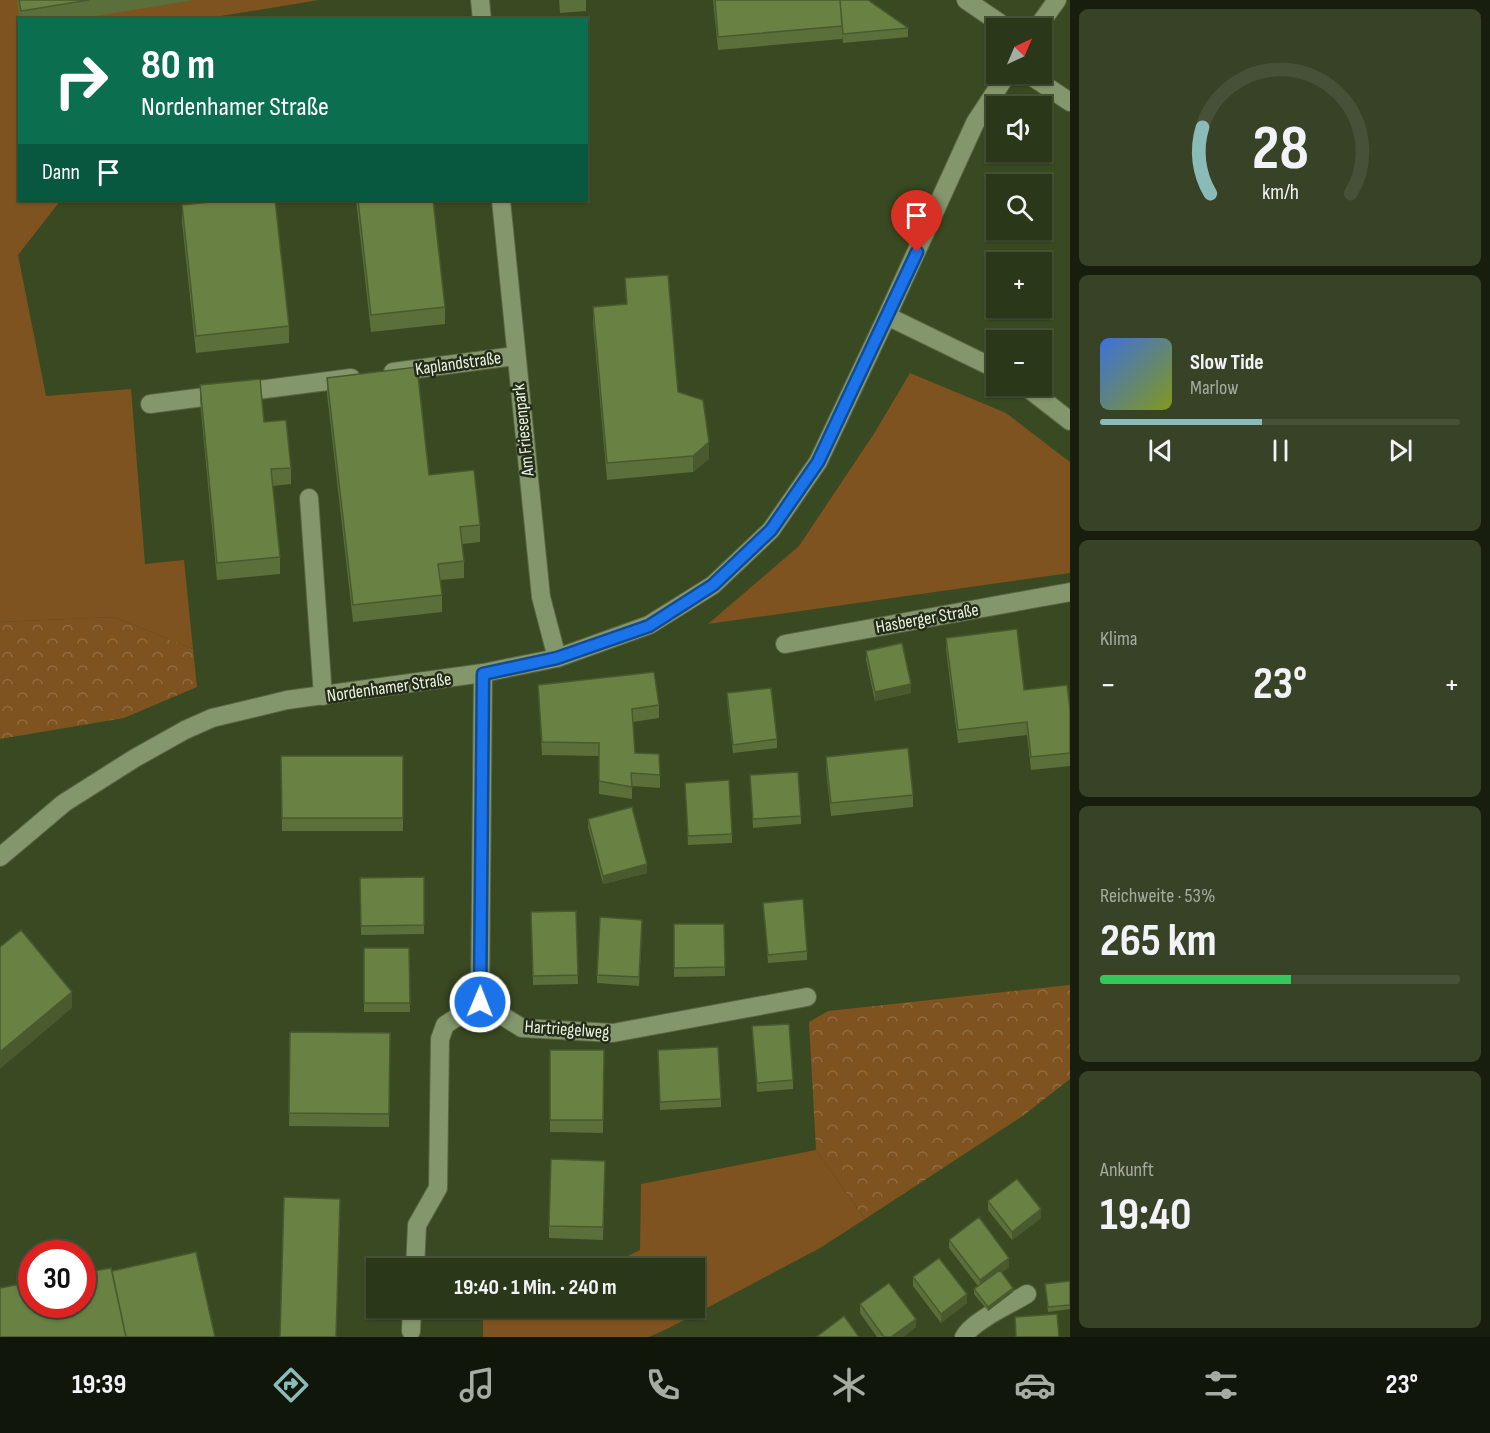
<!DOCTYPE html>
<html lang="de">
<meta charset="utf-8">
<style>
:root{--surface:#2b3719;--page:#374226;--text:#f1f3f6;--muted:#a6aca2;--line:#475138;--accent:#8bbbb9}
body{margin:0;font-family:"Sofia Sans Condensed",sans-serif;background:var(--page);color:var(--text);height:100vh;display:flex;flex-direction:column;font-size:22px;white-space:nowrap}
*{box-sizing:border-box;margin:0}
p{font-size:20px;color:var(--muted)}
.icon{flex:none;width:33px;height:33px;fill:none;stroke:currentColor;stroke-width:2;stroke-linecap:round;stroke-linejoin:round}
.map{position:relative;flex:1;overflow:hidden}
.panel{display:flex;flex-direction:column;gap:9px;padding:9px;background:#181e0e;width:420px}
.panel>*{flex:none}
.top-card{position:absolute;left:18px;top:18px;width:570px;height:183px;border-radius:0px;box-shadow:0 2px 4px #0004,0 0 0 2px var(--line);background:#0b6e4f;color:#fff;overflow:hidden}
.needle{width:39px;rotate:44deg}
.tools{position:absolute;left:986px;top:18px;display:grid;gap:12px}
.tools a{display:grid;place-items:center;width:66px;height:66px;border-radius:0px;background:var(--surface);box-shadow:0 2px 4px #0004,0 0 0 2px var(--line);font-size:30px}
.speed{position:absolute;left:18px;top:1240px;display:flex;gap:12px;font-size:30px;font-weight:700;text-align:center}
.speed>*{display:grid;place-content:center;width:78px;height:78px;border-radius:50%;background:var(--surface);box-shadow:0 2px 4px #0004,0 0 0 2px var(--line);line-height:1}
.speed .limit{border:9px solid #d22;background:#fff;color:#111}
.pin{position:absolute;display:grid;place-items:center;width:51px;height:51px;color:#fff;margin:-62px -26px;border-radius:50% 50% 50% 0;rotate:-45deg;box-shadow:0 0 6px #0007}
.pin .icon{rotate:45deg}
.me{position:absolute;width:66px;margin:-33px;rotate:1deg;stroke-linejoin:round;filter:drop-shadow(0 0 4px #0008)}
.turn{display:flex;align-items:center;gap:21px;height:126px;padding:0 24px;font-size:27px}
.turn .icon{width:78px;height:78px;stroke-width:2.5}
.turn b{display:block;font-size:42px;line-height:51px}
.then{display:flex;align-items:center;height:57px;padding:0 24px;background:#0003;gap:12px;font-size:22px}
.big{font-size:45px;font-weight:700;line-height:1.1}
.panel .tile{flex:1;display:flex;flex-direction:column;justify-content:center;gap:9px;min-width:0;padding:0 21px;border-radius:9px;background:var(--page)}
.panel .dial{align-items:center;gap:0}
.dial svg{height:156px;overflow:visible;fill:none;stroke:var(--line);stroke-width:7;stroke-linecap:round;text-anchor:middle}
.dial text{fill:var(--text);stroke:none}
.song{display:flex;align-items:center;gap:18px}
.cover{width:72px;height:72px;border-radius:9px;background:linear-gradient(135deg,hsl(220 70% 55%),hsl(70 70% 35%))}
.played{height:6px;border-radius:3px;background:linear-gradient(90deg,var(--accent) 45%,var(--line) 45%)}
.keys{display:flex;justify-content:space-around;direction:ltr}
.heat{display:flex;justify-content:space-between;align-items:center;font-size:33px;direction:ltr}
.charge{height:9px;border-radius:4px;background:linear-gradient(90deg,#34c759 53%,var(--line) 0)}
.trip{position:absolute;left:366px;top:1258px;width:339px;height:60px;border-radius:0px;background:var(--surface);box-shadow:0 2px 4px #0004,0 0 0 2px var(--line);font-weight:700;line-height:60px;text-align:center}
.menu{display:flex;height:96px;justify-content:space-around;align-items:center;background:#11160a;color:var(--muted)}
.menu .icon{width:42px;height:42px}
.menu .current{color:var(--accent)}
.menu b{font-size:27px;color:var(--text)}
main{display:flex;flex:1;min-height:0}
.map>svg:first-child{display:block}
</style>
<main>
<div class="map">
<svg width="1070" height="1337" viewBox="0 0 1070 1337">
<defs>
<pattern id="forest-crowns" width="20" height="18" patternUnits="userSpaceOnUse" patternTransform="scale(1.5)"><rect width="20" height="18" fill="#7e5320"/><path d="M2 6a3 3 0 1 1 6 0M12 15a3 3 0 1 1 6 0" fill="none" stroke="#906c40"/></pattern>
</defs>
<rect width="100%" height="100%" fill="#394921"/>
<path fill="#7e5320" d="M 0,0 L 319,0 L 203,19 L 20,20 L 20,200 L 61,200 L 18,255 L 46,396 L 131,389 L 145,564 L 184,560 L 193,649 L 114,617 L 0,622 Z
M 910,373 L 1006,413 L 1070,462 L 1070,573 L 708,624 L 799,546 L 875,432 Z
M 816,1150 L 865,1219 L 820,1248 L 667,1329 L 649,1337 L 483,1337 L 483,1308 L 694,1308 L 694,1269 L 602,1269 L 640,1250 L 641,1184 Z"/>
<path fill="url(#forest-crowns)" d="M 114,617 L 193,649 L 197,687 L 124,718 L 0,739 L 0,622 Z
M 1070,985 L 1070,1079 L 1024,1115 L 865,1219 L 816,1150 L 809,1022 L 828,1011 Z"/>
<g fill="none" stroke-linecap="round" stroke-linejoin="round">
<defs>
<path id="minor" d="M 480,0 L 482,20
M 966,0 L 1007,28
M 1037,28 L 1057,0
M 1028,74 L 1070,102
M 501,200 L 541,597 L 557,658
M 887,316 L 996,369
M 393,372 L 515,356
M 1025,386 L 1070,421
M 150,404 L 351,378
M 309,498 L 323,696
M 785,644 L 1070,592
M 0,857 L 64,803 L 135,758 L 185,730 L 212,718 L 287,700 L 483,673 L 557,658 L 649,625 L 713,585 L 771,530 L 818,462 L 887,316 L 975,123 L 1007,74
M 480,1002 L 522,1028 L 613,1033 L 807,997
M 480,1002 L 483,673
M 415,1269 L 417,1225 L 438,1188 L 440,1039 L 445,1025 L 480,1002
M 411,1331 L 412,1308
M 964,1337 C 972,1321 1011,1304 1027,1294"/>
</defs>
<use href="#minor" stroke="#586541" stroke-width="20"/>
<use href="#minor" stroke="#84966b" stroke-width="18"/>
</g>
<path fill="#5a6f3a" d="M 17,0 L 195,0 L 71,20 L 20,20 Z
M 559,0 L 586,0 L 586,11 L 560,13 Z
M 713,0 L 868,0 L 908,28 L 908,37 L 843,43 L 842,35 L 842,39 L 718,50 Z
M 356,200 L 433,200 L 445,307 L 445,324 L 371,332 Z
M 182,205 L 289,326 L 289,343 L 196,353 L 182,222 Z
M 625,278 L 709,459 L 693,472 L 607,480 L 593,323 L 593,307 L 626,304 Z
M 327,378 L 480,525 L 480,542 L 462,544 L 464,561 L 464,578 L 440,580 L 442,595 L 442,612 L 353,622 L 327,394 Z
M 200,385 L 264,422 L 291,468 L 291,484 L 273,486 L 280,557 L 280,574 L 217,580 L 200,401 Z
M 946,638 L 1024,690 L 1070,710 L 1070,766 L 1031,770 L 1027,735 L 958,743 L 946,650 Z
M 866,651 L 911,693 L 875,701 L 866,660 Z
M 538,685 L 659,705 L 659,718 L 633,722 L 635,753 L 660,775 L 660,788 L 632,786 L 632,799 L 599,794 L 599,756 L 542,755 Z
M 727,693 L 777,739 L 777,748 L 733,753 L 727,701 Z
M 281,756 L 403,756 L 403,831 L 282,831 Z
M 826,757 L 913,795 L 913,807 L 831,816 L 826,770 Z
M 750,775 L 801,816 L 801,824 L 753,828 Z
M 685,783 L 732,834 L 732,843 L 688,845 Z
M 588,819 L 647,873 L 603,884 L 588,827 Z
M 424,877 L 424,934 L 361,935 L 360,878 Z
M 763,903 L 807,951 L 807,960 L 768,963 Z
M 576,911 L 578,984 L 533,985 L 531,912 Z
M 674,924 L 724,924 L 725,976 L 674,977 Z
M 642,929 L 639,986 L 597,983 L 597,975 Z
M 364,948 L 409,948 L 410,1012 L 364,1012 Z
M 752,1026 L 793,1080 L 793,1089 L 757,1092 Z
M 290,1032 L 390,1033 L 389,1127 L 289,1126 Z
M 550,1050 L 604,1050 L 603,1133 L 550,1132 Z
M 658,1058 L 721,1099 L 721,1107 L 660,1110 Z
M 605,1161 L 603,1240 L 549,1238 L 549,1226 Z
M 988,1201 L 1041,1218 L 1012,1240 L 988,1210 Z
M 949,1240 L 1009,1267 L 1002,1272 L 1013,1292 L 988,1311 L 974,1294 L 974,1289 L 978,1286 L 949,1248 Z
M 913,1277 L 967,1303 L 941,1323 L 913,1286 Z
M 1070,1281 L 1070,1309 L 1048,1312 L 1045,1284 Z
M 860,1304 L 916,1327 L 903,1337 L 877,1337 L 860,1313 Z"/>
<path fill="#4a5a2f" d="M 709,442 L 709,459 L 693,472 L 693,456 Z
M 911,684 L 911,693 L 875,701 L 875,692 Z
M 647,864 L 647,873 L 603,884 L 603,876 Z
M 72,992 L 72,1008 L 0,1069 L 0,1052 Z
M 1041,1209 L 1041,1218 L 1012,1240 L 1012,1232 Z
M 1009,1258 L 1009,1267 L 980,1289 L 980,1280 Z
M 1013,1288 L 1013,1292 L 988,1311 L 988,1307 Z
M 967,1294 L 967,1303 L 941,1323 L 941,1314 Z
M 916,1319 L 916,1327 L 903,1337 L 891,1337 Z"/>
<path fill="#698143" stroke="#4a5a2f" stroke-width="1.5" d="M 19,0 L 89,0 L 21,11 Z
M 715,0 L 840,0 L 842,26 L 718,37 Z
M 840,0 L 868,0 L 908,28 L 843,34 Z
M 229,200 L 275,200 L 289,326 L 196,336 L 182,205 Z
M 358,200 L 433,200 L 445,307 L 371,315 Z
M 668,275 L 678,392 L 703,400 L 709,442 L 693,456 L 607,463 L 593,307 L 627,304 L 625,278 Z
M 417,367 L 429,475 L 474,470 L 480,525 L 460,527 L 464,561 L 438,564 L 442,595 L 353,605 L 327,378 Z
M 260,379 L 264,422 L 286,420 L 291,468 L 271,469 L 280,557 L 217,563 L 200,385 Z
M 1017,629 L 1024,690 L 1067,685 L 1070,710 L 1070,753 L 1031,757 L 1027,722 L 958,730 L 946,638 Z
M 902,643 L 911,684 L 875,692 L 866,651 Z
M 654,672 L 659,705 L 632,709 L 635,753 L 659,754 L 660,775 L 631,773 L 632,787 L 599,781 L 599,743 L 542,742 L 538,685 Z
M 771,688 L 777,739 L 733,745 L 727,693 Z
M 908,748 L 913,795 L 831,803 L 826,757 Z
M 281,756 L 403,756 L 403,818 L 282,818 Z
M 798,772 L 801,816 L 753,819 L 750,775 Z
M 729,780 L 732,834 L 688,836 L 685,783 Z
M 632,807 L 647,864 L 603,876 L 588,819 Z
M 424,877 L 424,925 L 361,926 L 360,878 Z
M 803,899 L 807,951 L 768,955 L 763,903 Z
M 576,911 L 578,975 L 533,976 L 531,912 Z
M 600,917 L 642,920 L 639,977 L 597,975 Z
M 674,924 L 724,924 L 725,967 L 674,968 Z
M 21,930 L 72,992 L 0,1052 L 0,947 Z
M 364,948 L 409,948 L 410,1003 L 364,1003 Z
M 789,1024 L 793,1080 L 757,1083 L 752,1026 Z
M 290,1032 L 390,1033 L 389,1114 L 289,1113 Z
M 718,1047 L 721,1099 L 660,1102 L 658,1050 Z
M 550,1050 L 604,1050 L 603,1120 L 550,1120 Z
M 551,1159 L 605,1161 L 603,1227 L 549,1226 Z
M 1017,1179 L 1041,1209 L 1012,1232 L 988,1201 Z
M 284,1197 L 340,1199 L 336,1337 L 280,1337 Z
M 979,1217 L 1009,1258 L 980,1280 L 949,1240 Z
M 196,1252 L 215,1337 L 126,1337 L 112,1271 Z
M 939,1258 L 967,1294 L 941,1314 L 913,1277 Z
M 111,1268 L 126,1337 L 0,1337 L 0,1288 L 32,1282 L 32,1305 L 82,1305 L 82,1273 Z
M 1000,1270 L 1013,1288 L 988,1307 L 974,1289 Z
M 1070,1281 L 1070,1305 L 1048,1307 L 1045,1284 Z
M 889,1283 L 916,1319 L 891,1337 L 884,1337 L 860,1304 Z
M 1057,1314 L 1059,1337 L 1016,1337 L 1015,1317 Z
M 844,1316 L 859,1337 L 816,1337 Z"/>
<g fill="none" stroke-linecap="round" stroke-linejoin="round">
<defs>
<path id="route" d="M 480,1002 L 483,674 L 557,658 L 649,626 L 713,585 L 771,530 L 818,462 L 917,252"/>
</defs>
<use href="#route" stroke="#114b97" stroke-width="15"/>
<use href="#route" stroke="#1a73e8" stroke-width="10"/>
</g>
<g text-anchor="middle" stroke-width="5" stroke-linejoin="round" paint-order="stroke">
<g font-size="18" fill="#e9f4dd" stroke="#252c1a">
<text transform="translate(458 363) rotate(-8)" y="6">Kaplandstraße</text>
<text transform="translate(523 430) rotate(-96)" y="6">Am Friesenpark</text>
<text transform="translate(927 618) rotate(-10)" y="6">Hasberger Straße</text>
<text transform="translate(389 687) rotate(-8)" y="6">Nordenhamer Straße</text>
<text transform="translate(567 1029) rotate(4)" y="6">Hartriegelweg</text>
</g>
</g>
</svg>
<div class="tools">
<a><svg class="needle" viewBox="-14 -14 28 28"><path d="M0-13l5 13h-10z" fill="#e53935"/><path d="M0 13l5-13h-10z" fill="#a6aca2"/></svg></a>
<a><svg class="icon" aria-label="sound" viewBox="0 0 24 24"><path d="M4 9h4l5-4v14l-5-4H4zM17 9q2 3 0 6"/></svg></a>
<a><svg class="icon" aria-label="search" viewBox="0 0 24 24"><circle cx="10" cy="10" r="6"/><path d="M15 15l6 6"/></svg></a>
<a>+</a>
<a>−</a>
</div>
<div class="speed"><div class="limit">30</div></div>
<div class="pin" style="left:917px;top:252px;background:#d93025"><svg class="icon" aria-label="arrive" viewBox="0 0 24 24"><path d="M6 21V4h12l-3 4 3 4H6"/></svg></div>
<svg class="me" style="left:480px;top:1002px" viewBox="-20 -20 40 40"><circle r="17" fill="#1a73e8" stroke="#fff" stroke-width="3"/><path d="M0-11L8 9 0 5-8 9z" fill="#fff"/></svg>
<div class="trip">19:40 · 1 Min. · 240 m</div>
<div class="top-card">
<div class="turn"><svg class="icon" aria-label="right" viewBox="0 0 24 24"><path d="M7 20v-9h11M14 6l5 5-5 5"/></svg><div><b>80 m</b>Nordenhamer Straße</div></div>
<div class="then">Dann<svg class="icon" aria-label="arrive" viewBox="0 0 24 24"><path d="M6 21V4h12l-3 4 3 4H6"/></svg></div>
</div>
</div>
<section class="panel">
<div class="tile dial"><svg viewBox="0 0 100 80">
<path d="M14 69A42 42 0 1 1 86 69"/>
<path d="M14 69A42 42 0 0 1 10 35" stroke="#8bbbb9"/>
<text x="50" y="56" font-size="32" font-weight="700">28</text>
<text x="50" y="72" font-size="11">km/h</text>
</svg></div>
<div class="tile">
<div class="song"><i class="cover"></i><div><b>Slow Tide</b><p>Marlow</p></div></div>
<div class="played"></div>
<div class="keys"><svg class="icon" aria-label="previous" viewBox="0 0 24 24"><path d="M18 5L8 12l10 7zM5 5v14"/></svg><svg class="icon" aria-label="pause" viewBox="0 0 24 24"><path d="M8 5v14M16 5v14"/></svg><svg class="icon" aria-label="next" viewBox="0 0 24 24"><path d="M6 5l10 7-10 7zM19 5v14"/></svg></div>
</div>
<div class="tile"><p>Klima</p>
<div class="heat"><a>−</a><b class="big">23°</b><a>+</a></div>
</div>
<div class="tile"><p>Reichweite · 53%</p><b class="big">265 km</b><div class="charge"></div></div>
<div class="tile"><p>Ankunft</p><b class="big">19:40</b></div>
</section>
</main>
<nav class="menu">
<b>19:39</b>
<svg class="icon current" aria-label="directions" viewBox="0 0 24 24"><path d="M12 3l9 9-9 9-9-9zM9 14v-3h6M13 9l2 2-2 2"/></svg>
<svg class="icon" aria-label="music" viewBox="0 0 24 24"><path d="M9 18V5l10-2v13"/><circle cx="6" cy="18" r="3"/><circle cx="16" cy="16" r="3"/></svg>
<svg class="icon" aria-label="phone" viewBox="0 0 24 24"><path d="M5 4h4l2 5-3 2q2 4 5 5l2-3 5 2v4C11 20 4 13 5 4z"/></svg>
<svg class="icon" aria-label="climate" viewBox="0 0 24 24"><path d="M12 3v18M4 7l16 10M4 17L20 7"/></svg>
<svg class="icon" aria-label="car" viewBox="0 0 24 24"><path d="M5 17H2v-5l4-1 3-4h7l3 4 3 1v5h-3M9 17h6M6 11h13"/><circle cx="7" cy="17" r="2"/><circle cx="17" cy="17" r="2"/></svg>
<svg class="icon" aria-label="filters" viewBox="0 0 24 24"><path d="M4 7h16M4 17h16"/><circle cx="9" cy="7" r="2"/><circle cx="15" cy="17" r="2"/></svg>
<b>23°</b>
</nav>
